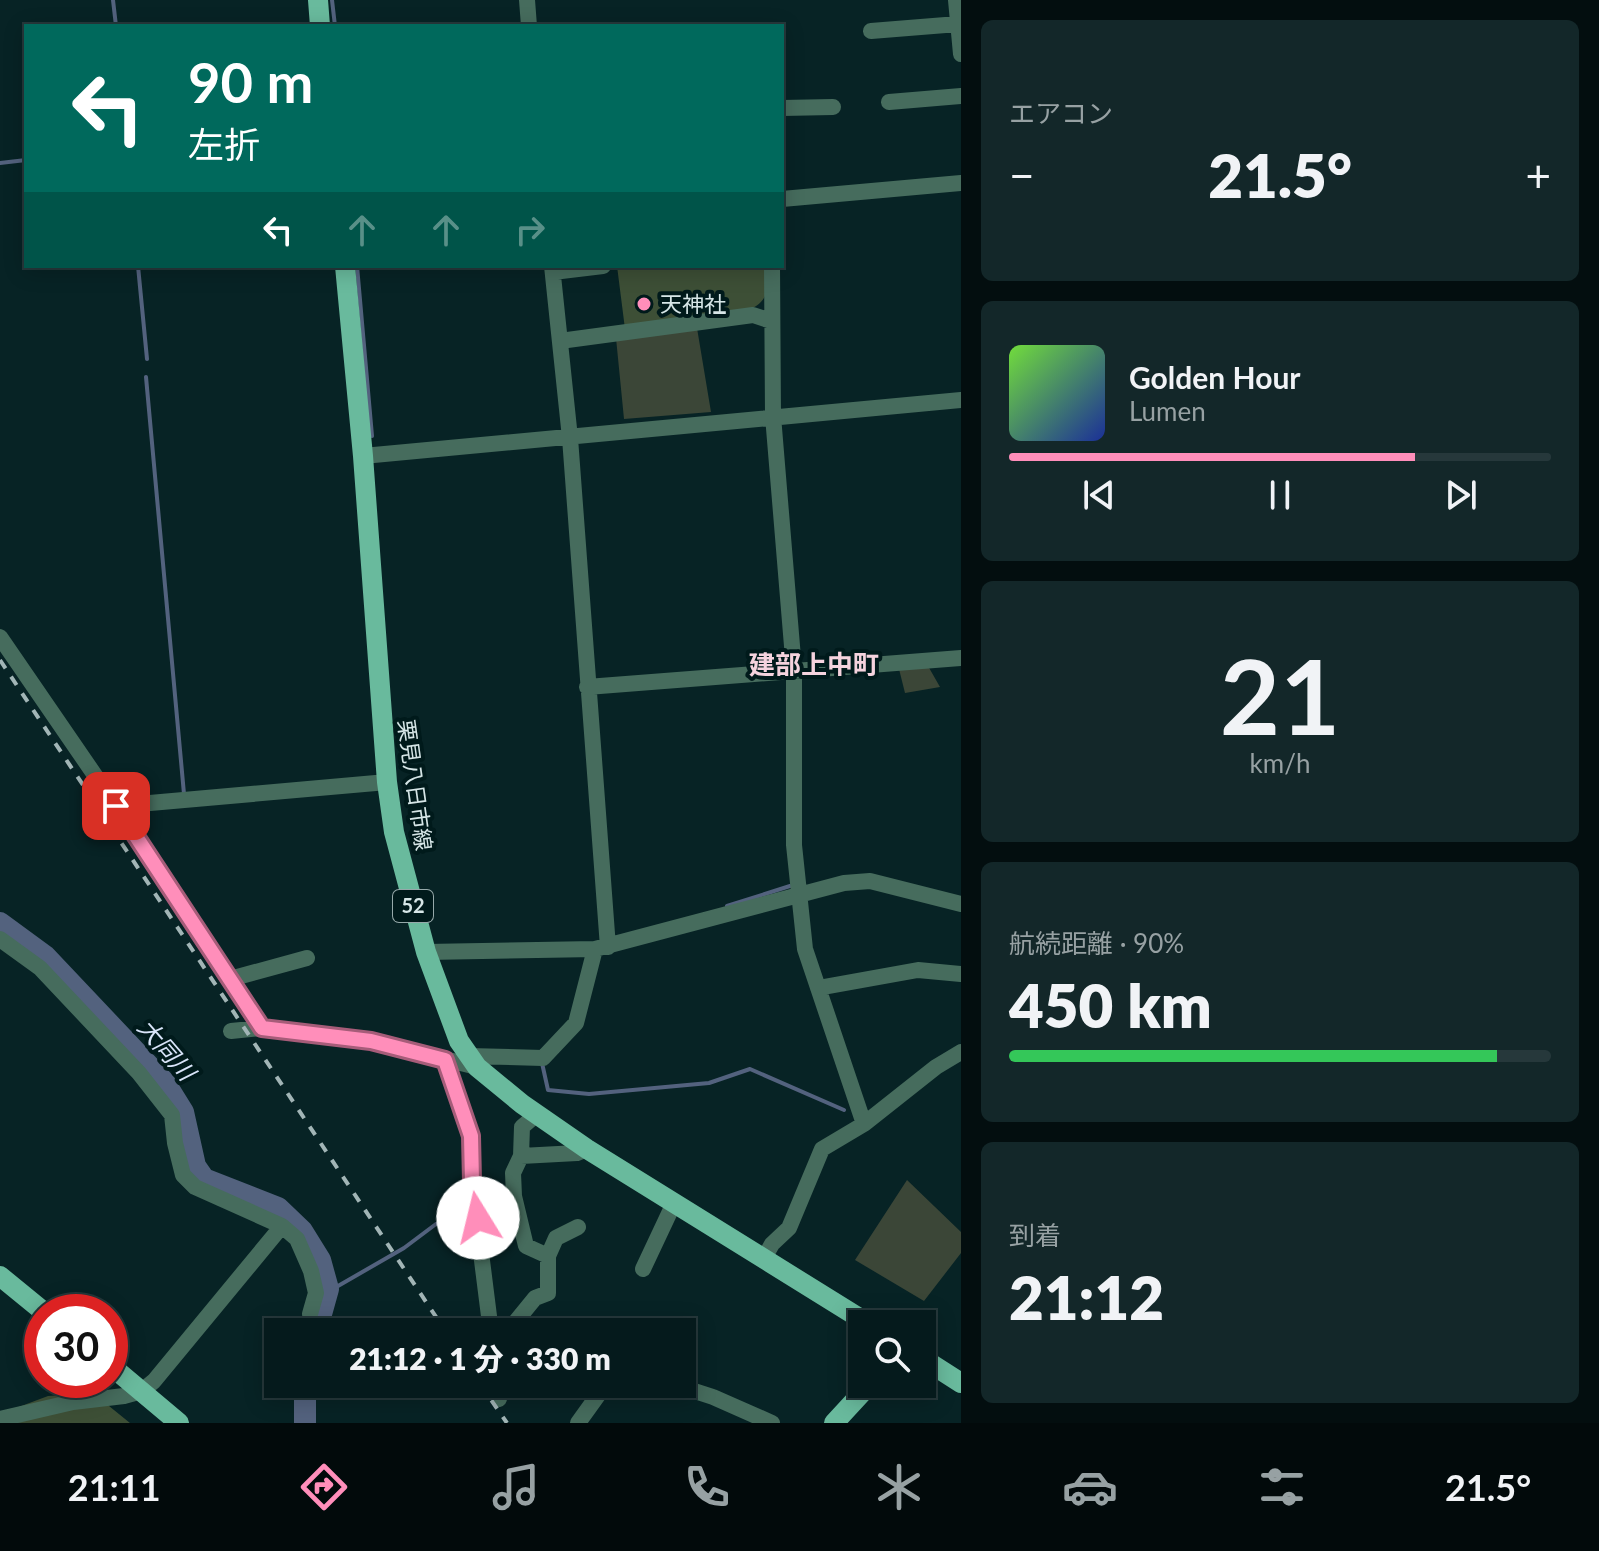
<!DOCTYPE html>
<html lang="ja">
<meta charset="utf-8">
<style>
:root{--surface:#051a1c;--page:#132729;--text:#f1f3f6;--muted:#97a1a3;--line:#26383b;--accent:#ff8eba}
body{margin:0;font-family:Lato,"Noto Sans JP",sans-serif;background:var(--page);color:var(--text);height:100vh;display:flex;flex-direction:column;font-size:30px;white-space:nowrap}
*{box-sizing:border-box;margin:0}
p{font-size:26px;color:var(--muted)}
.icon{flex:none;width:44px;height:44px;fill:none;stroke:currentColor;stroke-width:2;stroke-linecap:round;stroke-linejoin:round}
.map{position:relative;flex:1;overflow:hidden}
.side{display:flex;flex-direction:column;gap:20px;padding:20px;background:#030e0f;width:638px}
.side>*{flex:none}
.banner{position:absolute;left:24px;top:24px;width:760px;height:244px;border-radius:0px;box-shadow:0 4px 20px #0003,0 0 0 2px var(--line);background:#00695c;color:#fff;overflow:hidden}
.buttons{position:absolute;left:848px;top:1310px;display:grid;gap:16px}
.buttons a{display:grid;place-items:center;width:88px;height:88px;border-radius:0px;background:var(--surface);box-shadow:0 4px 20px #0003,0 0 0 2px var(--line);font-size:40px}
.speed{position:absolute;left:24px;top:1294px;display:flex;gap:16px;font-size:40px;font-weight:700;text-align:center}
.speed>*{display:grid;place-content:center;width:104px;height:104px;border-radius:50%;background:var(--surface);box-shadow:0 4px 20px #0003,0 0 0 2px var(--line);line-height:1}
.speed .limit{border:12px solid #d22;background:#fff;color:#111}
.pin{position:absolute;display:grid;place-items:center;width:68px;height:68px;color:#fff;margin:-34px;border-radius:16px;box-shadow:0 4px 12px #0006}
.me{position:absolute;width:88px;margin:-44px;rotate:351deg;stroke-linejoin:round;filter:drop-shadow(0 0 6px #0008)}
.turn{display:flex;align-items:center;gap:28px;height:168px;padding:0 32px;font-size:36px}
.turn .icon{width:104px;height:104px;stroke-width:2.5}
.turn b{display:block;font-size:56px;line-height:68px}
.lanes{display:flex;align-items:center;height:76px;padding:0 32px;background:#0003;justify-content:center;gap:40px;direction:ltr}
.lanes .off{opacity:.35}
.big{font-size:60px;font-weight:800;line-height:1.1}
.side .widget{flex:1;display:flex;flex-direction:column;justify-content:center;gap:12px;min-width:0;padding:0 28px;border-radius:12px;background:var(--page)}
.side .dial{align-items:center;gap:0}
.dial b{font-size:104px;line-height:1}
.song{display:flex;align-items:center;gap:24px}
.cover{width:96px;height:96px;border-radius:12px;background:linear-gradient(135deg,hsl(100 70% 55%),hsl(230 70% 35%))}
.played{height:8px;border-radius:4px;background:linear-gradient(90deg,var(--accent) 75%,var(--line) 75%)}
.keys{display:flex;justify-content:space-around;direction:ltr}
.heat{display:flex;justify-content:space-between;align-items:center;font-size:44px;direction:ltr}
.charge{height:12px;border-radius:6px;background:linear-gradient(90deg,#34c759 90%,var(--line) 0)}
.trip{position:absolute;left:264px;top:1318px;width:432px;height:80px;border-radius:0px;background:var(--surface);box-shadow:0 4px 20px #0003,0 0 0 2px var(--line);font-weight:800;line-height:80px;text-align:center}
.tabs{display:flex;height:128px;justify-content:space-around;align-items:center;background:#020a0b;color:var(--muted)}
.tabs .icon{width:56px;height:56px}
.tabs .on{color:var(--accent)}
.tabs b{font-size:36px;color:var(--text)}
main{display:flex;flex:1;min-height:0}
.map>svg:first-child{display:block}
</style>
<main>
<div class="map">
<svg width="961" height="1423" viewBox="0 0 961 1423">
<rect width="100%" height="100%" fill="#072325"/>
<path fill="#3b4637" d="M 697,328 L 711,412 L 624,419 L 616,338 Z
M 928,666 L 940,687 L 905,693 L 899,669 Z
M 907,1180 L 961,1232 L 961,1253 L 924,1301 L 855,1260 Z"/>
<path fill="#3d4f36" d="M 617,266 L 768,266 C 768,290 770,303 743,312 L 625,329 Z
M 93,1393 L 130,1423 L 0,1423 L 0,1414 L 48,1396 Z"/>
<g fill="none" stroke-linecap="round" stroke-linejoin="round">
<path stroke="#53627e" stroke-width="4" d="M 113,0 L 116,26
M 332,0 L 335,26
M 0,163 L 26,160
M 138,266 L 147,359
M 357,266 L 372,436
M 146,377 L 184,794
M 727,906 L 790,886
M 542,1063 L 548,1090 L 589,1094 L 709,1083 L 750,1069 L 844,1110
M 328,1289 L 338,1286 L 404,1248 L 436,1224 L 464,1217"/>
<path stroke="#53627e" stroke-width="22" d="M 0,923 L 45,956 L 165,1083 L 183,1112 L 195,1166 L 204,1179 L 278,1208 L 302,1231 L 320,1260 L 328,1289 L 316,1332
M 305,1423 L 305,1384"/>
<path stroke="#466c5d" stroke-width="16" d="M 527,0 L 529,26
M 956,0 L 961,54
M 871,31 L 958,24
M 889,102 L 961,96
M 782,108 L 833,107
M 782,199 L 961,183
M 552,266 L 570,438 L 608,947
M 772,266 L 773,416 L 794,670 L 794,845 L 805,949 L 864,1124
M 553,272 L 603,266
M 560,341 L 753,315 L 771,321
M 363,456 L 961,400
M 0,637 L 116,806 L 262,1028 L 371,1041 L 477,1067
M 587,687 L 961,658
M 116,806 L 387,782
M 0,939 L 40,968 L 139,1073 L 172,1115 L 175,1143 L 183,1175 L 195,1187 L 282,1226 L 154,1381 L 142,1391 L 124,1396 L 73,1402 L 0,1419
M 426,952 L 595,949 L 844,883 L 870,881 L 961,904
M 230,979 L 307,958
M 818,988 L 918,970 L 961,974
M 231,1031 L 262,1028
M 468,1056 L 543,1058 L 576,1023 L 595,949
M 445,1060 L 471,1136 L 472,1181 L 491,1332
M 521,1156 L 577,1153 L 587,1149
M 282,1226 L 297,1239 L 311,1271 L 316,1293 L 310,1314
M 548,1256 L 556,1238 L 578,1227
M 764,1258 L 772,1244 L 789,1228 L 822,1149 L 864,1124 L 936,1067 L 961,1052
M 643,1269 L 674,1203
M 513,1325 L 535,1298 L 548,1293 L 548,1256 L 526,1246 L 514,1196 L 513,1173 L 521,1156 L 522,1127 L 537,1114
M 497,1384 L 499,1399
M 673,1384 L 713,1397 L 772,1423
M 578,1423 L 606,1384"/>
<path stroke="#69ba9d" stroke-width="20" d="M 318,0 L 320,26
M 345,266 L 363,456 L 387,782 L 394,832 L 426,952 L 459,1041 L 477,1067 L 522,1104 L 587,1149 L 869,1324
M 0,1276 L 44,1312
M 922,1358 L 961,1383
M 110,1365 L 179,1423
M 834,1423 L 870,1384"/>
<path stroke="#a2b5b6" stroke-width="4" stroke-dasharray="10 10" stroke-linecap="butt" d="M 0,660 L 446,1332
M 480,1384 L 507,1423"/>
</g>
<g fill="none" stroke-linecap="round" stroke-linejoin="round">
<defs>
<path id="route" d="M 116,806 L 262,1028 L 371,1041 L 445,1060 L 471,1136 L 472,1181 L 478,1218"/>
</defs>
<use href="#route" stroke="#a65c79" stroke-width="20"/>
<use href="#route" stroke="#ff8eba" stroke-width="14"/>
</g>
<circle fill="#ff8eba" stroke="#001a1b" stroke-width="3" cx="644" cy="304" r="8"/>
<g text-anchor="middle" stroke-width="8" stroke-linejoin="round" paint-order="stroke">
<rect fill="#001a1b" stroke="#96a9aa" stroke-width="2" x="393" y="890" width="40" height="32" rx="6"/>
<g font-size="20" font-weight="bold" fill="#d6e6e7">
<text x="413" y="913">52</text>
</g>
<g font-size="22" fill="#d6e6e7" stroke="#001a1b" text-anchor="start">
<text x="660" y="312">天神社</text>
</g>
<g font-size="22" fill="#d6e6e7" stroke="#001a1b">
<text transform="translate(415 785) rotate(82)" y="8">栗見八日市線</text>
</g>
<g font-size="24" font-style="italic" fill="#d9e5fa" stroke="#001a1b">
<text transform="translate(166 1050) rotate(49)" y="8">大同川</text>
</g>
<g font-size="26" font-weight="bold" fill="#f5d3de" stroke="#001a1b">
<text x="814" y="674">建部上中町</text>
</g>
</g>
</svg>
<div class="buttons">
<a><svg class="icon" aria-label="search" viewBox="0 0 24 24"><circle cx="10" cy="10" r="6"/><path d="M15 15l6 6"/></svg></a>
</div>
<div class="speed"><div class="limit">30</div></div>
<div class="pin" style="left:116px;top:806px;background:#d93025"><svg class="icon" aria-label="arrive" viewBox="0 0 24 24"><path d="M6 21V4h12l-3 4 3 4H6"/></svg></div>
<svg class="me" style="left:478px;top:1218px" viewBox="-20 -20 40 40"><circle r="19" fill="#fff"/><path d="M0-13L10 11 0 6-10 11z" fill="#ff8eba"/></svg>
<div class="trip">21:12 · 1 分 · 330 m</div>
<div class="banner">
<div class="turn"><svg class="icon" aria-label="left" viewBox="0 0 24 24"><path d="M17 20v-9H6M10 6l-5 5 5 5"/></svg><div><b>90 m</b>左折</div></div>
<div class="lanes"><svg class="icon" aria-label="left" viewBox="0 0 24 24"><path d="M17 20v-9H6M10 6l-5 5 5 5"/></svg><svg class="icon off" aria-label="ahead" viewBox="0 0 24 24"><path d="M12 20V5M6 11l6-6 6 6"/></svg><svg class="icon off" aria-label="ahead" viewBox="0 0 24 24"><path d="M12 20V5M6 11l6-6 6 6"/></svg><svg class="icon off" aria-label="right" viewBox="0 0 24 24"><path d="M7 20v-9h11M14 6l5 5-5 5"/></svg></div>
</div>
</div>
<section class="side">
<div class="widget"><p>エアコン</p>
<div class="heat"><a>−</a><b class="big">21.5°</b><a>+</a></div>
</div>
<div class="widget">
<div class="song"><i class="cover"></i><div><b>Golden Hour</b><p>Lumen</p></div></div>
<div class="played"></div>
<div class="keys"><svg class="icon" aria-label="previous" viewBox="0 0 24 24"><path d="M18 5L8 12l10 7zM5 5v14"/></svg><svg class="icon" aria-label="pause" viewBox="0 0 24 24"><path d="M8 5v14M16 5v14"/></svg><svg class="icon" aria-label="next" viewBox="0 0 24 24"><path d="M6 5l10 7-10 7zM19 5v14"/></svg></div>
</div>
<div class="widget dial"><b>21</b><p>km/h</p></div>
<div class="widget"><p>航続距離 · 90%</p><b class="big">450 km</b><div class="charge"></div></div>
<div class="widget"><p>到着</p><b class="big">21:12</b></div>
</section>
</main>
<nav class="tabs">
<b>21:11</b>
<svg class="icon on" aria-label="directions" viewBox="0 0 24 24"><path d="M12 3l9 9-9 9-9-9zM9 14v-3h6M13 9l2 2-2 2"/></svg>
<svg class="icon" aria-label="music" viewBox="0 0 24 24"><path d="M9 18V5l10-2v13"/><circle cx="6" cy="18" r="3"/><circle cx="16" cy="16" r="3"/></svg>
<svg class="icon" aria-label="phone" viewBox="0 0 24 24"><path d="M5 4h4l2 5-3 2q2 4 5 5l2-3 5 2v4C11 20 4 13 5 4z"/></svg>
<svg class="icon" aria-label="climate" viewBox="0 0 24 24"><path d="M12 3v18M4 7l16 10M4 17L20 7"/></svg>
<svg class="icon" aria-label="car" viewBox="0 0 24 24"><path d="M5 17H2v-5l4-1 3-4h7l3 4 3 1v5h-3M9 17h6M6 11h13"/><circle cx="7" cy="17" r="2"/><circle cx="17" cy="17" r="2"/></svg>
<svg class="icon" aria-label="filters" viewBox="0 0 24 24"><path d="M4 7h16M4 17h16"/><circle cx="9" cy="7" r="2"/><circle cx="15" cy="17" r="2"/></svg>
<b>21.5°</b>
</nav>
